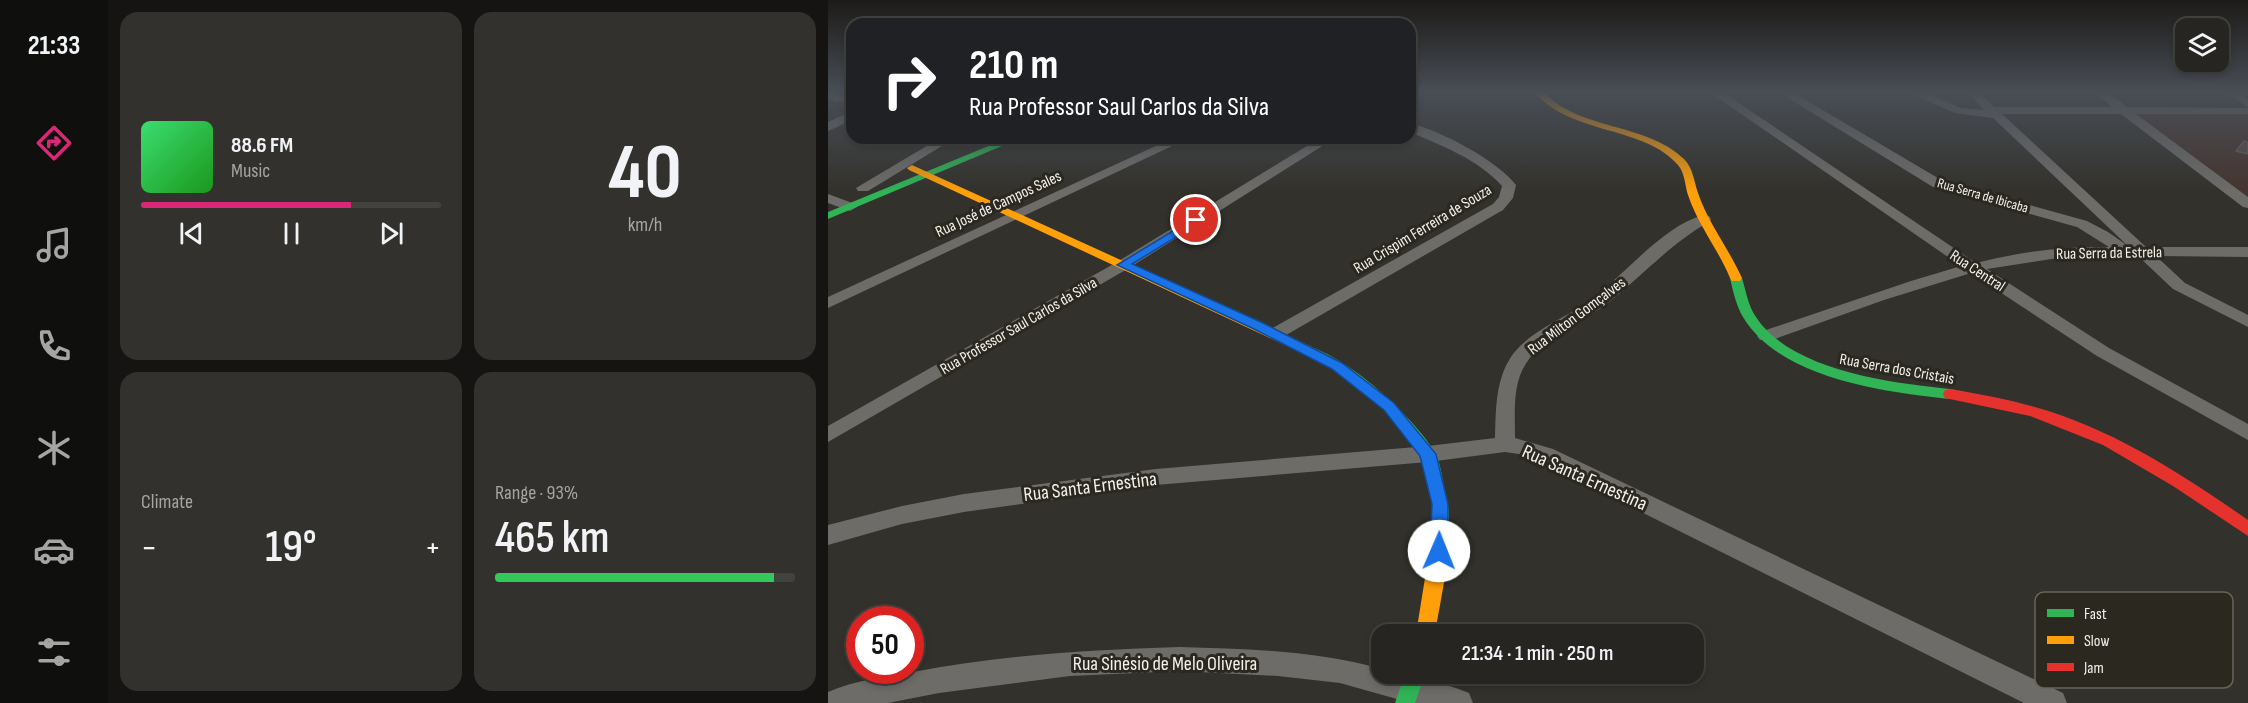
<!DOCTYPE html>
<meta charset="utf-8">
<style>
:root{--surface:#262521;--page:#32312e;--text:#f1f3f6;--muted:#a4a5a5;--line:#42423f;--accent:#db2777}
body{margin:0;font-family:"Sofia Sans Condensed",sans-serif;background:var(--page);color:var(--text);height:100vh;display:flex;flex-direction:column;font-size:22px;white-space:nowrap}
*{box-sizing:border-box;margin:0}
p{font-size:20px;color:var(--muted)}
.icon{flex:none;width:33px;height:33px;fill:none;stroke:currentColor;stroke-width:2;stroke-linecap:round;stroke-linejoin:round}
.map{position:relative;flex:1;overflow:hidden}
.side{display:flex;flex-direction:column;gap:12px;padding:12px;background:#151412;width:720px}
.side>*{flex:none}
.banner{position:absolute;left:18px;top:18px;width:570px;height:126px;border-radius:18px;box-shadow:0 3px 9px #0003,0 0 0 2px var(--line);background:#202124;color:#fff;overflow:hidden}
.controls{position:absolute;left:1347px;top:18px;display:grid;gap:12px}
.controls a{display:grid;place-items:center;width:54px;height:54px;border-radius:12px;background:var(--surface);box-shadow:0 3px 9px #0003,0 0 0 2px var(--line);font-size:30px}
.speed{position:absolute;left:18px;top:606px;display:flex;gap:12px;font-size:30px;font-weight:700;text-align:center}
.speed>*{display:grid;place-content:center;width:78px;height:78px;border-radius:50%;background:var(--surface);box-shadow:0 3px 9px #0003,0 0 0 2px var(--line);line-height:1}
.speed .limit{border:9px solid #d22;background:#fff;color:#111}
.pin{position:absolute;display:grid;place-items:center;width:51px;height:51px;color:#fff;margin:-26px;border:3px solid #fff;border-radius:50%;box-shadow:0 2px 6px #0007}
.me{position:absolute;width:66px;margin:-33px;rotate:1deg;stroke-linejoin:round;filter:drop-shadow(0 0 4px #0008)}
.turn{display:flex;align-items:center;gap:21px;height:126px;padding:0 24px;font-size:27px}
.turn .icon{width:78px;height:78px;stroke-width:2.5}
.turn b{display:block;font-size:42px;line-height:51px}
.big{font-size:45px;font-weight:600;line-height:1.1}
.side .widget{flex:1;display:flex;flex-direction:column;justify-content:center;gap:9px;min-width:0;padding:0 21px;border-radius:18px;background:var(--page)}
.side .dial{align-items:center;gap:0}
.dial b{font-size:78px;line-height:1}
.song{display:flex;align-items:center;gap:18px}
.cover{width:72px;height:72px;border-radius:9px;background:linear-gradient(135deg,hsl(140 70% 55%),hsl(120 70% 35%))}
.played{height:6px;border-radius:3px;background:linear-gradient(90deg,var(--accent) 70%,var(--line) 70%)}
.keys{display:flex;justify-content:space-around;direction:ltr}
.heat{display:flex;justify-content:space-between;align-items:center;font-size:33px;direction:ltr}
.charge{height:9px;border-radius:4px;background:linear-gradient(90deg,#34c759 93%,var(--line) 0)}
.side .tiles{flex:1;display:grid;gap:12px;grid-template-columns:repeat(2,1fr)}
.trip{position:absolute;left:543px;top:624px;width:333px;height:60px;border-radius:18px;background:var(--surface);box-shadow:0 3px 9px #0003,0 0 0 2px var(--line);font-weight:600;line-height:60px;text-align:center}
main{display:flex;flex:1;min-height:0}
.tabs{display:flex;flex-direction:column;width:108px;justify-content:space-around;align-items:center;background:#0f0f0d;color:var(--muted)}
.tabs .icon{width:42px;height:42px}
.tabs .active{color:var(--accent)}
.tabs b{font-size:27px;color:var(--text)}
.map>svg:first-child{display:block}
</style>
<main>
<nav class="tabs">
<b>21:33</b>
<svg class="icon active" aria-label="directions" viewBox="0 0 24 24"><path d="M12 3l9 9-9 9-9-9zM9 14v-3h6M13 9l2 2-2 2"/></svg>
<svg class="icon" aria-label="music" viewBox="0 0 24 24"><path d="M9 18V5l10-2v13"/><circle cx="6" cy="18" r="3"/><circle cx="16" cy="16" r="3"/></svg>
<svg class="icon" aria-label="phone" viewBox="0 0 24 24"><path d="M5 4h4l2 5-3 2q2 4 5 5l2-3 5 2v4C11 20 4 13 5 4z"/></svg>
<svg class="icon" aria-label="climate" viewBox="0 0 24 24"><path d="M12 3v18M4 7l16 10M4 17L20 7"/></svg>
<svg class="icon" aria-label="car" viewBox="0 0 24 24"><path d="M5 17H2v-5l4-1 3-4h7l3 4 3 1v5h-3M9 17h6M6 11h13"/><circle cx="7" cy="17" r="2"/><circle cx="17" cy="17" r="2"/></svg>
<svg class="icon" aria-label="filters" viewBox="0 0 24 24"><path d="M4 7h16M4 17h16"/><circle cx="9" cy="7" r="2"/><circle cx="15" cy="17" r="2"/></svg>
</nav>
<section class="side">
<div class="tiles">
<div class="widget">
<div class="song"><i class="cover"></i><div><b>88.6 FM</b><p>Music</p></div></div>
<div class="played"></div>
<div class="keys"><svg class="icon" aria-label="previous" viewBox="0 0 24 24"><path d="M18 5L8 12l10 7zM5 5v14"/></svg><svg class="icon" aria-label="pause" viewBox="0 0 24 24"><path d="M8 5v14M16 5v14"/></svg><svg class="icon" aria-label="next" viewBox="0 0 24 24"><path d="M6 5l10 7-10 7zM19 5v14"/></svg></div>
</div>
<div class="widget dial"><b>40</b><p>km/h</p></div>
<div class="widget"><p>Climate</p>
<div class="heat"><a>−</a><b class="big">19°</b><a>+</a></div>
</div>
<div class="widget"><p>Range · 93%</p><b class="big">465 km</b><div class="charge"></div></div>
</div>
</section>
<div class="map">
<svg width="1420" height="703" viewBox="0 0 1420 703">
<rect width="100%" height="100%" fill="#32312c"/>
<path fill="#45342f" d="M 1304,111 L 1420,111 L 1420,197 Z"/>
<path fill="#57494b" stroke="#615e5c" stroke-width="1.5" d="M 1416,141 L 1420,143 L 1420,154 L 1408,151 Z"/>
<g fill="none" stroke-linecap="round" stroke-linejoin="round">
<path fill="#6d6c69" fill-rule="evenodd" d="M 0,93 L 24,99 L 24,105 L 0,99 Z
M 883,93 L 896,93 L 1148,263 C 1192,252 1235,246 1281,247 L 1249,227 L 1105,187 L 952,93 L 966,93 L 1115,181 L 1259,221 L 1280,232 L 1300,246 L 1165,118 L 1127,113 L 1082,93 L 1098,93 L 1133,108 L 1156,110 L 1140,93 L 1152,93 L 1166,107 L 1284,107 L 1268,93 L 1281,93 L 1299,107 L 1420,108 L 1420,114 L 1308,114 L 1420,197 L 1420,208 L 1415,207 L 1293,114 L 1174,114 L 1318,247 L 1420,247 L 1420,257 L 1328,256 L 1357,283 L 1420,315 L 1420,327 L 1345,289 L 1310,256 L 1243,256 L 1159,269 L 1281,348 L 1420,424 L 1420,440 L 1269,356 L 1143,273 L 1056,300 L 944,340 L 932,340 L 929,336 L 932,332 L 1083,281 L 1133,266 Z
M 1399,93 L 1412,93 L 1420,99 L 1420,107 Z
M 24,111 L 24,120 L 0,131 L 0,122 Z
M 582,123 C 613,131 669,160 688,185 L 685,198 L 675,210 L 453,338 L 441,338 L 438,334 L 441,330 L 665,204 L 671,197 L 674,186 C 650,159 614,146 582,132 Z
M 112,138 L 127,138 L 40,191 L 30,191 L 28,188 Z
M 345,138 L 361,138 L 0,308 L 0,297 Z
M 492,138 L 507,138 L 301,268 L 0,442 L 0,426 L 289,262 Z
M 0,194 L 27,204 L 29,207 L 22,211 L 0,203 Z
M 876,215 L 881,216 L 883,219 L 881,222 C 841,244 813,278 777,305 C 752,324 717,335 699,362 C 684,383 687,413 687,438 L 725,449 L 1235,693 L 1239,703 L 1196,703 L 711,461 L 698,455 L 677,452 L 600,462 L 328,485 L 136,512 L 74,524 L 0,545 L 0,525 L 74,506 L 136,494 L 328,469 L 600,446 L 667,438 C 668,409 667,379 685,354 C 703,331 732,320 756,305 C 793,280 834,225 876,215 Z
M 351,647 C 422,649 485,650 554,669 L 554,674 C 582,674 614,682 641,693 L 645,703 L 583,703 L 512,683 L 450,676 L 351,671 L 242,676 L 111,693 L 60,703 L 0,703 L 0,692 C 27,680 57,677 85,672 C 173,655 262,650 351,647 Z"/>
<path fill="#30b455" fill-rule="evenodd" d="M 180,138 L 193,138 L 0,219 L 0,212 Z
M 908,274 L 914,278 C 918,291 920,306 928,317 C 963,371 1064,383 1122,389 L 1127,390 L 1129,394 L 1127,398 L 1122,399 C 1057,392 952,379 915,317 C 908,305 905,291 902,278 Z
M 479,346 C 520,357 584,415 606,451 C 613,462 614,479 617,491 C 620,503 624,520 618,532 L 612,534 L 606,532 L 604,527 L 604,504 L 593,456 L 556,410 L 504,369 L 474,353 L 472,350 L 474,347 Z
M 577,674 L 597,674 L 587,703 L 567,703 Z"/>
<path fill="#ff9f0a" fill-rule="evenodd" d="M 707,93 L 716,93 C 754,131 817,122 856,159 C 865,168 866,181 870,193 C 880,223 901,249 914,278 L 912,281 L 904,281 L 902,278 C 890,249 870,225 860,195 C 857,186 857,173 850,165 C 817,126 744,135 707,93 Z
M 84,165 L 484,347 L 486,350 L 484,353 L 474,353 L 81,170 L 79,168 Z
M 612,520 L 618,522 C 627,539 610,612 607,634 L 588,634 L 606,522 Z"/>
<path fill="#e5322d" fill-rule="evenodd" d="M 1122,389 C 1151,394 1179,399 1207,407 C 1285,429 1354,474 1420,520 L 1420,536 L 1345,486 L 1275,445 L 1202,416 L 1117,398 L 1115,394 L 1117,390 Z"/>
</g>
<linearGradient id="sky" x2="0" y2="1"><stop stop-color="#1c1b18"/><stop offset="0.48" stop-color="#494e56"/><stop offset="1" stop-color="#494e56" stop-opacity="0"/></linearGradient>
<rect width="1420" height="192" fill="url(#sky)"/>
<path fill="#1a73e8" stroke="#114b97" stroke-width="1.5" d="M 368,217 L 373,220 L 371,223 L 304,264 L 435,323 L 514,363 L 566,403 L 608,454 L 620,504 L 620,551 L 617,557 L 611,559 L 605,557 L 602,551 L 604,504 L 592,456 L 556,410 L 504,369 L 426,329 L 289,265 Z"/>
<g text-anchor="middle" stroke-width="6" stroke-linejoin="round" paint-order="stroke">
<g font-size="14" fill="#f3f1eb" stroke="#2b281f">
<text transform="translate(1155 195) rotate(16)" y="5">Rua Serra de Ibicaba</text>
</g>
<g font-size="16" fill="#f3f1eb" stroke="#2b281f">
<text transform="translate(170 203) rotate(-25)" y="6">Rua José de Campos Sales</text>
<text transform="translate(594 228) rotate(-31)" y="6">Rua Crispim Ferreira de Souza</text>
<text transform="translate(1281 252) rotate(-1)" y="6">Rua Serra da Estrela</text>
<text transform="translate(1150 270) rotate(33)" y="6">Rua Central</text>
<text transform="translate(748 315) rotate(-37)" y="6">Rua Milton Gomçalves</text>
<text transform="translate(190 325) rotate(-30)" y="6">Rua Professor Saul Carlos da Silva</text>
<text transform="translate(1069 368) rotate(10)" y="6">Rua Serra dos Cristais</text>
</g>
<g font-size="20" fill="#f3f1eb" stroke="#2b281f">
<text transform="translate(757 477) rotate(24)" y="7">Rua Santa Ernestina</text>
<text transform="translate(262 486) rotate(-7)" y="7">Rua Santa Ernestina</text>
<text x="337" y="670">Rua Sinésio de Melo Oliveira</text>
</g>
</g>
<rect x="1207" y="592" width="198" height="96" rx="9" fill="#2b281f" stroke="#67645c" stroke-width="1.5"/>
<rect x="1219" y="609" width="27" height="8" fill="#30b455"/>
<rect x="1219" y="636" width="27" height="8" fill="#ff9f0a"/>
<rect x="1219" y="663" width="27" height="8" fill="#e5322d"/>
<g font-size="16" fill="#f3f1eb">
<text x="1256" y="619">Fast</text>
<text x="1256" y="646">Slow</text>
<text x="1256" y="673">Jam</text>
</g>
</svg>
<div class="controls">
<a><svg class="icon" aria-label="layers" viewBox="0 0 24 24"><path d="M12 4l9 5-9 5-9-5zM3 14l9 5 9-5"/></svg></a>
</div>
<div class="speed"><div class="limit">50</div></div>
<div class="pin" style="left:368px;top:220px;background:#d93025"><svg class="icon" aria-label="arrive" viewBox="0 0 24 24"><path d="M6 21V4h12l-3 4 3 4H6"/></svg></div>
<svg class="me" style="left:611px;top:551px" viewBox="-20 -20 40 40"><circle r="19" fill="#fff"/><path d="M0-13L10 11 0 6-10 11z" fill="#1a73e8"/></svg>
<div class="trip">21:34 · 1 min · 250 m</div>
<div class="banner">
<div class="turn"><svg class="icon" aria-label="right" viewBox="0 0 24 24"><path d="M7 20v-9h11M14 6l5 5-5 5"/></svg><div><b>210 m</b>Rua Professor Saul Carlos da Silva</div></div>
</div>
</div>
</main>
